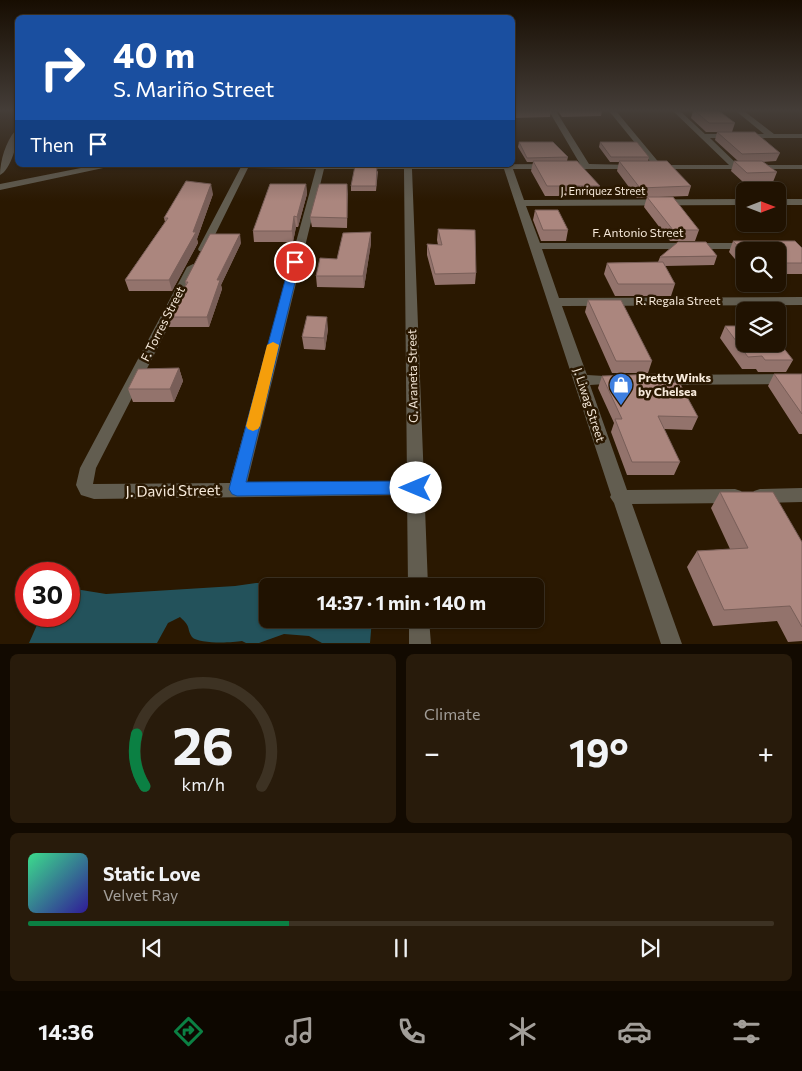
<!DOCTYPE html>
<meta charset="utf-8">
<style>
:root{--surface:#201201;--page:#281b0b;--text:#f1f3f6;--muted:#a29e99;--line:#3d3223;--accent:#0b8043}
body{margin:0;font-family:Commissioner,sans-serif;background:var(--page);color:var(--text);height:100vh;display:flex;flex-direction:column;font-size:19px;white-space:nowrap}
*{box-sizing:border-box;margin:0}
p{font-size:16px;color:var(--muted)}
.icon{flex:none;width:28px;height:28px;fill:none;stroke:currentColor;stroke-width:2;stroke-linecap:round;stroke-linejoin:round}
.map{position:relative;height:644px;overflow:hidden}
.sheet{display:flex;flex-direction:column;gap:10px;padding:10px;background:#120a01;flex:1}
.sheet>*{flex:none}
.top-card{position:absolute;left:15px;top:15px;width:500px;height:152px;border-radius:8px;box-shadow:0 1px 4px #0004,0 0 0 1px var(--line);background:#1a4fa0;color:#fff;overflow:hidden}
.needle{width:32px;rotate:90deg}
.controls{position:absolute;left:736px;top:182px;display:grid;gap:10px}
.controls a{display:grid;place-items:center;width:50px;height:50px;border-radius:8px;background:var(--surface);box-shadow:0 1px 4px #0004,0 0 0 1px var(--line);font-size:25px}
.speed{position:absolute;left:15px;top:562px;display:flex;gap:10px;font-size:25px;font-weight:700;text-align:center}
.speed>*{display:grid;place-content:center;width:65px;height:65px;border-radius:50%;background:var(--surface);box-shadow:0 1px 4px #0004,0 0 0 1px var(--line);line-height:1}
.speed .limit{border:8px solid #d22;background:#fff;color:#111}
.pin{position:absolute;display:grid;place-items:center;width:42px;height:42px;color:#fff;margin:-21px;border:2px solid #fff;border-radius:50%;box-shadow:0 1px 5px #0007}
.me{position:absolute;width:55px;margin:-28px;rotate:270deg;stroke-linejoin:round;filter:drop-shadow(0 0 4px #0008)}
.turn{display:flex;align-items:center;gap:18px;height:105px;padding:0 15px;font-size:22px}
.turn .icon{width:65px;height:65px;stroke-width:2.5}
.turn b{display:block;font-size:35px;line-height:42px}
.then{display:flex;align-items:center;height:48px;padding:0 15px;background:#0003;gap:10px;font-size:19px}
.big{font-size:38px;font-weight:700;line-height:1.1}
.sheet .tile{flex:1;display:flex;flex-direction:column;justify-content:center;gap:8px;min-width:0;padding:0 18px;border-radius:8px;background:var(--page)}
.sheet .dial{align-items:center;gap:0}
.dial svg{height:130px;overflow:visible;fill:none;stroke:var(--line);stroke-width:7;stroke-linecap:round;text-anchor:middle}
.dial text{fill:var(--text);stroke:none}
.song{display:flex;align-items:center;gap:15px}
.cover{width:60px;height:60px;border-radius:8px;background:linear-gradient(135deg,hsl(150 70% 55%),hsl(250 70% 35%))}
.played{height:5px;border-radius:2px;background:linear-gradient(90deg,var(--accent) 35%,var(--line) 35%)}
.keys{display:flex;justify-content:space-around;direction:ltr}
.heat{display:flex;justify-content:space-between;align-items:center;font-size:28px;direction:ltr}
.sheet .tiles{flex:1;display:grid;gap:10px;grid-template-columns:1fr 1fr}
.tile:last-child{grid-column:span 2}
.trip{position:absolute;left:259px;top:578px;width:285px;height:50px;border-radius:8px;background:var(--surface);box-shadow:0 1px 4px #0004,0 0 0 1px var(--line);font-weight:700;line-height:50px;text-align:center}
.tabs{display:flex;height:80px;justify-content:space-around;align-items:center;background:#0d0700;color:var(--muted)}
.tabs .icon{width:35px;height:35px}
.tabs .current{color:var(--accent)}
.tabs b{font-size:22px;color:var(--text)}
.map>svg:first-child{display:block}
</style>
<div class="map">
<svg width="802" height="644" viewBox="0 0 802 644">
<rect width="100%" height="100%" fill="#2a1801"/>
<path fill="#23525b" d="M 256,583 L 347,583 L 352,586 L 268,586 L 268,619 L 372,619 L 370,643 L 322,643 L 309,636 L 284,634 L 259,643 L 246,643 L 242,641 C 231,643 198,644 192,637 C 186,627 192,628 180,617 L 168,623 L 157,643 L 29,643 L 41,616 L 69,616 L 69,588 L 106,594 L 235,586 Z"/>
<g fill="none" stroke-linecap="round" stroke-linejoin="round">
<path fill="#625d50" fill-rule="evenodd" d="M 549,111 L 556,111 L 589,164 L 633,165 L 637,167 L 633,169 L 513,169 L 524,200 L 745,199 L 745,205 L 526,206 L 540,243 L 747,243 L 752,246 L 747,249 L 542,249 L 559,298 L 802,297 L 802,305 L 562,306 L 587,375 L 622,377 L 624,380 L 622,383 L 590,385 L 627,490 L 735,489 L 741,491 L 744,496 L 741,501 L 735,503 L 632,504 L 682,644 L 661,644 L 614,503 L 610,497 L 611,495 L 504,169 L 412,169 L 428,586 L 408,586 L 407,495 L 94,499 L 81,495 L 76,485 L 80,468 L 187,267 L 193,264 L 199,267 L 96,468 L 93,484 L 230,483 L 316,169 L 248,168 L 208,249 L 207,251 L 199,251 L 198,249 L 242,165 L 580,164 ZM 324,169 L 404,169 L 407,481 L 247,483 Z
M 609,111 L 616,111 L 661,165 L 729,165 L 673,111 L 680,111 L 705,134 L 764,134 L 736,111 L 744,111 L 774,134 L 802,134 L 802,138 L 710,138 L 738,165 L 802,165 L 802,169 L 653,169 L 653,165 Z
M 15,131 L 18,131 C 18,142 11,170 0,175 C 0,161 6,141 15,131 Z
M 96,165 L 112,165 L 108,167 L 0,190 L 0,184 Z
M 778,199 L 802,199 L 802,205 L 778,205 Z
M 802,374 L 802,384 L 647,385 L 642,383 L 640,380 L 642,377 L 647,375 Z
M 802,488 L 802,502 L 760,503 L 754,501 L 751,496 L 754,491 L 760,489 Z
M 409,619 L 429,619 L 431,644 L 409,644 Z"/>
</g>
<path fill="#93736c" d="M 512,111 L 551,111 L 550,117 L 512,118 Z
M 558,111 L 602,111 L 601,116 L 562,117 Z
M 693,111 L 719,111 L 735,123 L 732,132 L 780,153 L 776,161 L 762,162 L 777,172 L 773,182 L 743,182 L 731,171 L 734,161 L 738,161 L 715,140 L 717,132 L 706,132 L 691,118 Z
M 519,142 L 568,157 L 567,161 L 600,186 L 598,196 L 545,196 L 531,171 L 533,162 L 527,162 L 518,147 Z
M 600,142 L 649,157 L 648,161 L 691,186 L 688,196 L 659,197 L 699,230 L 695,241 L 670,241 L 644,207 L 647,197 L 637,198 L 617,171 L 619,162 L 610,162 L 599,147 Z
M 378,171 L 376,191 L 351,191 L 351,186 Z
M 306,184 L 307,194 L 298,227 L 296,227 L 293,242 L 254,242 L 253,231 Z
M 347,184 L 347,228 L 312,227 L 310,217 Z
M 213,194 L 197,239 L 198,243 L 172,291 L 129,291 L 125,280 L 165,222 L 164,218 Z
M 535,210 L 568,230 L 566,241 L 541,241 L 533,220 Z
M 438,229 L 476,273 L 475,284 L 435,285 L 427,255 L 427,244 L 438,245 L 437,240 Z
M 733,241 L 802,248 L 802,274 L 778,274 L 778,251 L 745,251 L 745,271 L 729,252 Z
M 241,243 L 221,285 L 222,289 L 209,327 L 169,327 L 166,317 L 186,284 L 185,282 Z
M 371,243 L 364,288 L 317,287 L 316,276 L 337,259 Z
M 717,256 L 714,265 L 665,266 L 675,284 L 671,296 L 615,296 L 604,274 L 607,263 L 658,262 L 660,257 Z
M 588,300 L 652,361 L 648,373 L 612,373 L 585,312 Z
M 725,326 L 793,360 L 786,372 L 758,372 L 756,369 L 742,369 L 720,338 Z
M 328,329 L 325,350 L 304,349 L 302,337 Z
M 179,368 L 183,381 L 174,402 L 133,402 L 128,389 Z
M 774,374 L 802,374 L 802,434 L 799,434 L 768,386 Z
M 602,376 L 698,417 L 692,430 L 664,429 L 680,462 L 674,475 L 627,475 L 611,432 L 614,423 L 598,388 Z
M 720,492 L 802,542 L 802,641 L 788,642 L 777,621 L 713,626 L 687,567 L 697,551 L 730,549 L 711,508 Z"/>
<path fill="#785e58" d="M 211,184 L 213,194 L 197,239 L 198,243 L 172,291 L 169,280 L 193,232 Z
M 306,184 L 307,194 L 298,227 L 297,217 Z
M 347,184 L 348,194 L 347,228 Z
M 294,216 L 296,227 L 293,242 L 292,231 Z
M 371,232 L 371,243 L 364,288 L 363,276 Z
M 240,234 L 241,243 L 221,285 L 222,289 L 209,327 L 207,317 L 217,280 Z
M 327,317 L 328,329 L 325,350 L 324,338 Z
M 179,368 L 183,381 L 174,402 L 170,389 Z"/>
<path fill="#ab867e" stroke="#785e58" d="M 695,111 L 719,111 L 735,123 L 709,123 Z
M 717,132 L 755,132 L 780,153 L 742,154 Z
M 519,142 L 553,142 L 568,157 L 527,158 Z
M 600,142 L 637,142 L 649,157 L 611,157 Z
M 533,161 L 577,161 L 600,186 L 547,186 Z
M 619,161 L 667,161 L 691,186 L 640,188 Z
M 734,161 L 762,161 L 777,172 L 747,173 Z
M 355,166 L 377,166 L 376,186 L 351,186 Z
M 186,181 L 211,184 L 193,232 L 196,232 L 169,280 L 125,280 L 168,218 L 164,218 Z
M 270,184 L 306,184 L 297,217 L 294,216 L 292,231 L 253,231 Z
M 319,184 L 347,184 L 347,218 L 310,217 Z
M 647,197 L 673,197 L 699,230 L 673,230 Z
M 535,210 L 558,210 L 568,230 L 543,230 Z
M 438,229 L 475,230 L 476,273 L 435,274 L 427,244 L 442,245 Z
M 371,232 L 363,276 L 316,276 L 320,258 L 337,259 L 343,233 Z
M 210,234 L 240,234 L 217,280 L 220,280 L 207,317 L 166,317 L 188,282 L 185,282 Z
M 733,241 L 795,241 L 802,248 L 802,263 L 778,263 L 778,251 L 745,251 L 745,254 Z
M 678,242 L 706,242 L 717,256 L 660,257 Z
M 663,262 L 675,284 L 618,284 L 607,263 Z
M 588,300 L 621,300 L 652,361 L 616,361 Z
M 307,316 L 327,317 L 324,338 L 302,337 Z
M 725,326 L 745,326 L 745,344 L 778,344 L 778,341 L 793,360 L 765,360 L 762,356 L 748,357 Z
M 179,368 L 170,389 L 128,389 L 138,369 Z
M 659,374 L 664,383 L 679,382 L 698,417 L 658,416 L 680,462 L 632,462 L 615,419 L 622,419 L 602,376 Z
M 774,374 L 802,374 L 802,414 Z
M 720,492 L 773,492 L 802,542 L 802,627 L 790,606 L 724,610 L 697,551 L 748,548 Z"/>
<linearGradient id="sky" x2="0" y2="1"><stop stop-color="#170d01"/><stop offset="0.55" stop-color="#443d38"/><stop offset="1" stop-color="#443d38" stop-opacity="0"/></linearGradient>
<rect width="802" height="201" fill="url(#sky)"/>
<path fill="#1a73e8" stroke="#114b97" d="M 295,259 L 300,262 L 246,482 L 416,481 L 422,483 L 424,488 L 422,492 L 416,494 L 237,496 L 232,494 L 229,489 L 290,262 Z"/>
<path fill="#f59e0b" d="M 273,342 L 279,345 L 260,426 L 258,429 L 253,431 L 248,429 L 246,426 L 267,345 Z"/>
<defs>
<symbol id="shop-pin" viewBox="-11 -11 22 30"><path d="M0 17L-7.5 6A9.5 9.5 0 1 1 7.5 6Z" fill="#3f7fe0" stroke="#2a1801"/><path d="M-5-2.5h2.3a2.7 3.5 0 0 1 5.4 0H5L5.5 6h-11ZM-1.5-2.5h3a1.5 2.3 0 0 0-3 0Z" fill="#fff"/></symbol>
</defs>
<g fill-rule="evenodd">
<use href="#shop-pin" x="607" y="371" width="28" height="38"/>
</g>
<g text-anchor="middle" stroke-width="5" stroke-linejoin="round" paint-order="stroke">
<g font-size="11" fill="#f6e9da" stroke="#2a1801">
<text x="603" y="195">J. Enriquez Street</text>
</g>
<g font-size="12" fill="#f6e9da" stroke="#2a1801">
<text x="638" y="237">F. Antonio Street</text>
<text x="678" y="305">R. Regala Street</text>
<text transform="translate(163 324) rotate(-63)" y="4">F. Torres Street</text>
<text transform="translate(413 376) rotate(-91)" y="4">G. Araneta Street</text>
<text transform="translate(589 405) rotate(72)" y="4">J. Liwag Street</text>
</g>
<g font-size="12" font-weight="bold" fill="#f6e9da" stroke="#2a1801" text-anchor="start">
<text x="638" y="382">Pretty Winks<tspan x="638" dy="14">by Chelsea</tspan></text>
</g>
<g font-size="15" fill="#f6e9da" stroke="#2a1801">
<text transform="translate(173 491) rotate(-1)" y="5">J. David Street</text>
</g>
</g>
</svg>
<div class="controls">
<a><svg class="needle" viewBox="-14 -14 28 28"><path d="M0-13l5 13h-10z" fill="#e53935"/><path d="M0 13l5-13h-10z" fill="#a29e99"/></svg></a>
<a><svg class="icon" aria-label="search" viewBox="0 0 24 24"><circle cx="10" cy="10" r="6"/><path d="M15 15l6 6"/></svg></a>
<a><svg class="icon" aria-label="layers" viewBox="0 0 24 24"><path d="M12 4l9 5-9 5-9-5zM3 14l9 5 9-5"/></svg></a>
</div>
<div class="speed"><div class="limit">30</div></div>
<div class="pin" style="left:295px;top:262px;background:#d93025"><svg class="icon" aria-label="arrive" viewBox="0 0 24 24"><path d="M6 21V4h12l-3 4 3 4H6"/></svg></div>
<svg class="me" style="left:416px;top:488px" viewBox="-20 -20 40 40"><circle r="19" fill="#fff"/><path d="M0-13L10 11 0 6-10 11z" fill="#1a73e8"/></svg>
<div class="trip">14:37 · 1 min · 140 m</div>
<div class="top-card">
<div class="turn"><svg class="icon" aria-label="right" viewBox="0 0 24 24"><path d="M7 20v-9h11M14 6l5 5-5 5"/></svg><div><b>40 m</b>S. Mariño Street</div></div>
<div class="then">Then<svg class="icon" aria-label="arrive" viewBox="0 0 24 24"><path d="M6 21V4h12l-3 4 3 4H6"/></svg></div>
</div>
</div>
<section class="sheet">
<div class="tiles">
<div class="tile dial"><svg viewBox="0 0 100 80">
<path d="M14 69A42 42 0 1 1 86 69"/>
<path d="M14 69A42 42 0 0 1 9 37" stroke="#0b8043"/>
<text x="50" y="56" font-size="32" font-weight="700">26</text>
<text x="50" y="72" font-size="11">km/h</text>
</svg></div>
<div class="tile"><p>Climate</p>
<div class="heat"><a>−</a><b class="big">19°</b><a>+</a></div>
</div>
<div class="tile">
<div class="song"><i class="cover"></i><div><b>Static Love</b><p>Velvet Ray</p></div></div>
<div class="played"></div>
<div class="keys"><svg class="icon" aria-label="previous" viewBox="0 0 24 24"><path d="M18 5L8 12l10 7zM5 5v14"/></svg><svg class="icon" aria-label="pause" viewBox="0 0 24 24"><path d="M8 5v14M16 5v14"/></svg><svg class="icon" aria-label="next" viewBox="0 0 24 24"><path d="M6 5l10 7-10 7zM19 5v14"/></svg></div>
</div>
</div>
</section>
<nav class="tabs">
<b>14:36</b>
<svg class="icon current" aria-label="directions" viewBox="0 0 24 24"><path d="M12 3l9 9-9 9-9-9zM9 14v-3h6M13 9l2 2-2 2"/></svg>
<svg class="icon" aria-label="music" viewBox="0 0 24 24"><path d="M9 18V5l10-2v13"/><circle cx="6" cy="18" r="3"/><circle cx="16" cy="16" r="3"/></svg>
<svg class="icon" aria-label="phone" viewBox="0 0 24 24"><path d="M5 4h4l2 5-3 2q2 4 5 5l2-3 5 2v4C11 20 4 13 5 4z"/></svg>
<svg class="icon" aria-label="climate" viewBox="0 0 24 24"><path d="M12 3v18M4 7l16 10M4 17L20 7"/></svg>
<svg class="icon" aria-label="car" viewBox="0 0 24 24"><path d="M5 17H2v-5l4-1 3-4h7l3 4 3 1v5h-3M9 17h6M6 11h13"/><circle cx="7" cy="17" r="2"/><circle cx="17" cy="17" r="2"/></svg>
<svg class="icon" aria-label="filters" viewBox="0 0 24 24"><path d="M4 7h16M4 17h16"/><circle cx="9" cy="7" r="2"/><circle cx="15" cy="17" r="2"/></svg>
</nav>
